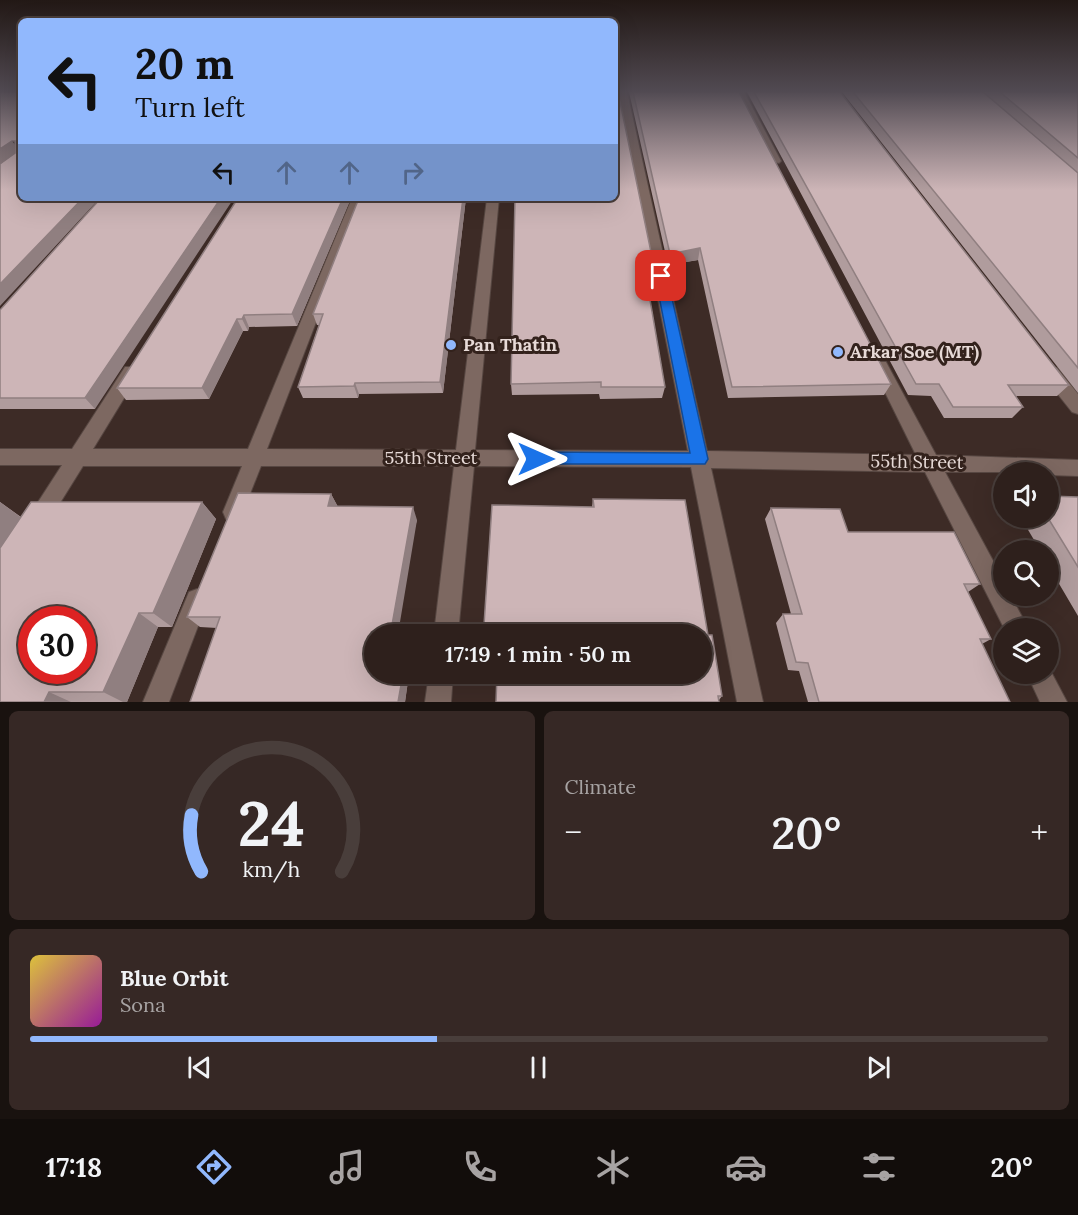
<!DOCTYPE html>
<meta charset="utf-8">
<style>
:root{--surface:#2e201c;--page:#362825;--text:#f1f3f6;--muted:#a7a3a3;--line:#493e3b;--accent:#91b8fd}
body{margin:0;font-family:Lora,serif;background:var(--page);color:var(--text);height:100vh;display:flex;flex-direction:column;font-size:22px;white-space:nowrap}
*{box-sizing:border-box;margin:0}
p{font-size:20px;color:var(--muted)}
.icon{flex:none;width:33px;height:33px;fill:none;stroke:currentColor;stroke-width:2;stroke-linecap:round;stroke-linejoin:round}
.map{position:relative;height:702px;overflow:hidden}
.details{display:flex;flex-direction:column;gap:9px;padding:9px;background:#19120f;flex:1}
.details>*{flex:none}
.top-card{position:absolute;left:18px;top:18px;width:600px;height:183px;border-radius:9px;box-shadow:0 6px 24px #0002,0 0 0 2px var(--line);background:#91b8fd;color:#111;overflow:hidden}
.tools{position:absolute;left:993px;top:462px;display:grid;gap:12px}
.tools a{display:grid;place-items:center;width:66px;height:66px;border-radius:50%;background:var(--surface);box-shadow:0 6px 24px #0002,0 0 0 2px var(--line);font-size:30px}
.speed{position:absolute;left:18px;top:606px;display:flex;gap:12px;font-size:30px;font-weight:700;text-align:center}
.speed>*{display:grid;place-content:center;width:78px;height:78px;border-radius:50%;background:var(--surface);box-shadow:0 6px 24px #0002,0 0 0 2px var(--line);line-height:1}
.speed .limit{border:9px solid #d22;background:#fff;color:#111}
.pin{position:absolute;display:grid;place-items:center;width:51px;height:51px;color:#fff;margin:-26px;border-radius:12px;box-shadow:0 3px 9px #0006}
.me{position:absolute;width:66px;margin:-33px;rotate:90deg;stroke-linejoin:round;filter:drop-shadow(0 0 4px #0008)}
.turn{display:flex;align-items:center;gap:21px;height:126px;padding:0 18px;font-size:27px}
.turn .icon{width:78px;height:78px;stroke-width:2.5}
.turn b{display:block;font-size:42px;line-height:51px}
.lanes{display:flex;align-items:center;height:57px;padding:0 18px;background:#0003;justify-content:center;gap:30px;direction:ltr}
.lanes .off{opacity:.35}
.big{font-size:45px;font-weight:600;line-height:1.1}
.details .tile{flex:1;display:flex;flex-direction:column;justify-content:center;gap:9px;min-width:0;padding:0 21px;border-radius:9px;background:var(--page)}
.details .dial{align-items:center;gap:0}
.dial svg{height:156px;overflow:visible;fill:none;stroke:var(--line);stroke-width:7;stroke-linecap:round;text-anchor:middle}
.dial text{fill:var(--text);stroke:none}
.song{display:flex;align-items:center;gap:18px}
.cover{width:72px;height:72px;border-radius:9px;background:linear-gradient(135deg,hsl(50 70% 55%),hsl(300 70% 35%))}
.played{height:6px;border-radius:3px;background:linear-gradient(90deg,var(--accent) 40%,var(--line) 40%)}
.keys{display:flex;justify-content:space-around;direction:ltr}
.heat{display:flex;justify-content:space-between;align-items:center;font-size:33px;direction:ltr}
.details .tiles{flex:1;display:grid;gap:9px;grid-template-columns:1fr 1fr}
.tile:last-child{grid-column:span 2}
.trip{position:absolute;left:364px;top:624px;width:348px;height:60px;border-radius:30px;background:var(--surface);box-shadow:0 6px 24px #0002,0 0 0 2px var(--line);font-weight:600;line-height:60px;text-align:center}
.dock{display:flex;height:96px;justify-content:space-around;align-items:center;background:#120d0b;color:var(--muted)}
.dock .icon{width:42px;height:42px}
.dock .selected{color:var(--accent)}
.dock b{font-size:27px;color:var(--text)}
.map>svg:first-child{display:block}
</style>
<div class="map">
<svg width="1078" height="702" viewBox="0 0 1078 702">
<rect width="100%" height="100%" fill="#3d2b26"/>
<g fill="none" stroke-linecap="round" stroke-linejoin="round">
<defs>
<path id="minor" d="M 617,92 L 627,92 L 707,451 L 916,455 L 872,366 L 874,362 L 886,362 L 936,455 L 1078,460 L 1078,476 L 1048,475 L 1048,472 L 945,472 L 1004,581 L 1004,596 L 1011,596 L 1028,628 L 1004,628 L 925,472 L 711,468 L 763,702 L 737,702 L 691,467 L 474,466 L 458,634 L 434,634 L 454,466 L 261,466 L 240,519 L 233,521 L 226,519 L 223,512 L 242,466 L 83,466 L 45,527 L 38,530 L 31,527 L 28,520 L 31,513 L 62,465 L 0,465 L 0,449 L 72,449 L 125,367 L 137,367 L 140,372 L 93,449 L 248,449 L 352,198 L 364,198 L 267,449 L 456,450 L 487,198 L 499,198 L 475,450 L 688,451 Z
M 734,92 L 744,92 L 781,161 L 779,163 L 769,161 Z
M 1051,367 L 1057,368 L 1078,394 L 1078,414 L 1072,412 L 1045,378 L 1042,373 L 1045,368 Z
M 197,589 L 205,592 L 208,600 L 169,702 L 143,702 L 189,592 Z
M 1048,666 L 1067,702 L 1040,702 L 1027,674 L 1048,674 Z
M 429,674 L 453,674 L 451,702 L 425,702 Z"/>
</defs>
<use href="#minor" stroke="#574742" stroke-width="2"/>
<use href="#minor" fill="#7d6861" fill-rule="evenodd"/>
</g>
<path fill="#b09c9d" d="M 629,92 L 739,92 L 891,384 L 884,395 L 728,398 L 698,260 L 668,265 Z
M 747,92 L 840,92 L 1069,385 L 1057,396 L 1016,396 L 1023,407 L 1012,418 L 944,418 L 931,396 L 908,395 Z
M 842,92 L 1078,92 L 1078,393 Z
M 101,198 L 95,409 L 0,409 L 0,310 Z
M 351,198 L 297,326 L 249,327 L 248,331 L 243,331 L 209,399 L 126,400 L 117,388 Z
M 359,198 L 466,198 L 443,393 L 359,394 L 358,398 L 303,398 L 298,387 L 319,325 L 317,325 L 313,314 Z
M 652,257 L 650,269 L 645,270 L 665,387 L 662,398 L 600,399 L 599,394 L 512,395 L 511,384 Z
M 331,494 L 338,507 L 417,520 L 375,674 L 409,674 L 405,702 L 217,628 L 200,627 L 187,617 Z
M 1078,497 L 1078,616 L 1048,565 L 1048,550 L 1040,550 L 1021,518 L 1048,518 Z
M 593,499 L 708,635 L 722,696 L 719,700 L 702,634 L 486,634 L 484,625 L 592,507 Z
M 0,502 L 21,517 L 202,502 L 216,519 L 172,627 L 158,627 L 127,702 L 0,702 Z
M 771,508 L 848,532 L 980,584 L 968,592 L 991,639 L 982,644 L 1010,702 L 808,702 L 799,671 L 788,670 L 776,623 L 783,614 L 791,614 L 765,519 Z"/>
<path fill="#907f80" d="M 12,141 L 20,151 L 0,165 L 0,149 Z
M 83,198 L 100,198 L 0,306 L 0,284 Z
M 221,198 L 234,198 L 95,409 L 85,398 Z
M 343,198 L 351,198 L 297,326 L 292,314 Z
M 463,198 L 466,198 L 443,393 L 440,382 Z
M 700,248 L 698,260 L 668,265 L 670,254 Z
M 652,257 L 650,269 L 642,270 L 643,259 Z
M 244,315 L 249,327 L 248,331 L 242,319 Z
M 237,319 L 243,331 L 209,399 L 202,388 Z
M 355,383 L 359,394 L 358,398 L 354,386 Z
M 331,494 L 338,507 L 328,506 Z
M 0,502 L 23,519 L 0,555 Z
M 202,502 L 216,519 L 172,627 L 153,613 Z
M 413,507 L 417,520 L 398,634 L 392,625 Z
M 139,613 L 158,627 L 127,702 L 123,702 L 103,692 Z
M 410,625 L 414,634 L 408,634 Z
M 403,674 L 409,674 L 405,702 L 398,702 Z
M 49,692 L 71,702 L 44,702 Z"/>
<path fill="#cdb5b7" stroke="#907f80" stroke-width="1.5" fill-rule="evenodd" d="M 0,92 L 21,92 L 21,198 L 83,198 L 0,284 L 0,164 L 15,153 L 15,141 L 12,141 L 0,149 Z
M 615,92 L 618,92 L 652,257 L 643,259 L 665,387 L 601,387 L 601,382 L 511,384 L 515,198 L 615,198 Z
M 633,92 L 739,92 L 891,384 L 732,387 L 700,248 L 670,254 Z
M 754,92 L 840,92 L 1069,385 L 1008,385 L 1023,407 L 953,407 L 939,384 L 916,384 Z
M 853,92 L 983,92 L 1078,173 L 1078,368 Z
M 1000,92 L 1078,92 L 1078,158 Z
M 101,198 L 221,198 L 85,398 L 0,398 L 0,310 Z
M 238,198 L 343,198 L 292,314 L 244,315 L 242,319 L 237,319 L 202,388 L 117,388 Z
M 359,198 L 463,198 L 440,382 L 355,383 L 354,386 L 298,387 L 323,314 L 313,314 Z
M 238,493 L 331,494 L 328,506 L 413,507 L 392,625 L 410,625 L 408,634 L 375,634 L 375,674 L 403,674 L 398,702 L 190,702 L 220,617 L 187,617 Z
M 1048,496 L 1078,497 L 1078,567 L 1048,518 Z
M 593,499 L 685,500 L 708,635 L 712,635 L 722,696 L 718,696 L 719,702 L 496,702 L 497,674 L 702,674 L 702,634 L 499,634 L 499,625 L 484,625 L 492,505 L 594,507 Z
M 31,502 L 202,502 L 153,613 L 139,613 L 103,692 L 49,692 L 44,702 L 0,702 L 0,548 ZM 32,620 L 82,620 L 82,670 L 32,670 Z
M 771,508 L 840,509 L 848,532 L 954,532 L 980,584 L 964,584 L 991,639 L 980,639 L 1010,702 L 819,702 L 808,663 L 796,662 L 783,614 L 802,614 Z"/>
<linearGradient id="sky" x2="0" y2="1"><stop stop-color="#221815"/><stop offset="0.48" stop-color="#514a52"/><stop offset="1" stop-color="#514a52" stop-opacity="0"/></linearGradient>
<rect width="1078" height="190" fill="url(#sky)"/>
<path fill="#1a73e8" stroke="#114b97" stroke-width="1.5" d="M 661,272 L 667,276 L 708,459 L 705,464 L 530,464 L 528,459 L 530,454 L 536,452 L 690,453 L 655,276 Z"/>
<g fill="#91b8fd" stroke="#33221c" stroke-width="2">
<circle cx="451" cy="345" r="6"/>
<circle cx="838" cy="352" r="6"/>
</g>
<g text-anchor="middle" stroke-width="6" stroke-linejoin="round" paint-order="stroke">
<g font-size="18" font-weight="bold" fill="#e7dad7" stroke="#33221c" text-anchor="start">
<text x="463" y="351">Pan Thatin</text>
<text x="850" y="358">Arkar Soe (MT)</text>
</g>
<g font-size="18" fill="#e7dad7" stroke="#33221c">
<text x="431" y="464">55th Street</text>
<text transform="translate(917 462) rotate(1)" y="6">55th Street</text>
</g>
</g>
</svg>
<div class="tools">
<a><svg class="icon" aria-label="sound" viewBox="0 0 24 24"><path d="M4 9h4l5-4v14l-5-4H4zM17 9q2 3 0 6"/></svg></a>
<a><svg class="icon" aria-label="search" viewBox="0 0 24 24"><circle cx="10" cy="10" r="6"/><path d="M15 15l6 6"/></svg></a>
<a><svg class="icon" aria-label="layers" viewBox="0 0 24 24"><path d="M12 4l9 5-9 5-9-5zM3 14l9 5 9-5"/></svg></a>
</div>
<div class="speed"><div class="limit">30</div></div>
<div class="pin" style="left:661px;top:276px;background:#d93025"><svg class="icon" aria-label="arrive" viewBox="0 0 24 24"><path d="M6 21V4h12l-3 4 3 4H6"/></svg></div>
<svg class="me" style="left:536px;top:459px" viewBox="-20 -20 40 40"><path d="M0-17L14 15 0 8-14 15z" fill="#1a73e8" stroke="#fff" stroke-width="4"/></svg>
<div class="trip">17:19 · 1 min · 50 m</div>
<div class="top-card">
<div class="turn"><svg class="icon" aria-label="left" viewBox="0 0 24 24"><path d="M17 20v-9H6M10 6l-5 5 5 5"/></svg><div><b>20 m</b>Turn left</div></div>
<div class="lanes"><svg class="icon" aria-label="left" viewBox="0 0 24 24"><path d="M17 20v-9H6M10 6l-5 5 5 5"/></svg><svg class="icon off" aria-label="ahead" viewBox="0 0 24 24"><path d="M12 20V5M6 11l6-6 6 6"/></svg><svg class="icon off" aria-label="ahead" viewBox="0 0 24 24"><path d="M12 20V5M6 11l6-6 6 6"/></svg><svg class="icon off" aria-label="right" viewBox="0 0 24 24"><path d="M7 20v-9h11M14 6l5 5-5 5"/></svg></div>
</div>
</div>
<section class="details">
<div class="tiles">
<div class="tile dial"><svg viewBox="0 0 100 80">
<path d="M14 69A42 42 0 1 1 86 69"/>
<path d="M14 69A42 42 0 0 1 9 40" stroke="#91b8fd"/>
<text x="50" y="56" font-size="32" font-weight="700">24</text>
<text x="50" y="72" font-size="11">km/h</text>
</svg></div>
<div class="tile"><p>Climate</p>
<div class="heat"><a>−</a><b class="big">20°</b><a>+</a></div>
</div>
<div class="tile">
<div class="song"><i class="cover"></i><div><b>Blue Orbit</b><p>Sona</p></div></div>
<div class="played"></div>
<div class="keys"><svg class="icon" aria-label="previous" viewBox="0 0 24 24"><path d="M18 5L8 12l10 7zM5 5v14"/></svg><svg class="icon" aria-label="pause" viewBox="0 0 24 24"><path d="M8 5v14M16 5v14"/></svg><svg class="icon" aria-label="next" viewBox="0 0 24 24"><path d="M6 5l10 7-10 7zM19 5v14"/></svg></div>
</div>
</div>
</section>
<nav class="dock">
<b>17:18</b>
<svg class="icon selected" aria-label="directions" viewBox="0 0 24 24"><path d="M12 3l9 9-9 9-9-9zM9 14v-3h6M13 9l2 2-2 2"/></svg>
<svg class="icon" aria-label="music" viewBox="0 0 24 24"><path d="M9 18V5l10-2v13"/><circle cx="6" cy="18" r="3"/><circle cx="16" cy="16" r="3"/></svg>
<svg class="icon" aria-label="phone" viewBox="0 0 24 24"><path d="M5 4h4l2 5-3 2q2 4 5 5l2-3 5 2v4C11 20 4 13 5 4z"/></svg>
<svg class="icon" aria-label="climate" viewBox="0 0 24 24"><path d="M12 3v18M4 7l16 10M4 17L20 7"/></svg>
<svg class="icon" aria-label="car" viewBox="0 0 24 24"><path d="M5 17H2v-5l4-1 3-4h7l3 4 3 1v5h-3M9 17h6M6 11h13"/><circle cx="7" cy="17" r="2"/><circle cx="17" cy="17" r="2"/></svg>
<svg class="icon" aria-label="filters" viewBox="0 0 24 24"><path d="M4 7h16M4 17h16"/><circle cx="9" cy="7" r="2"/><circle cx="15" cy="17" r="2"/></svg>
<b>20°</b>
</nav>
